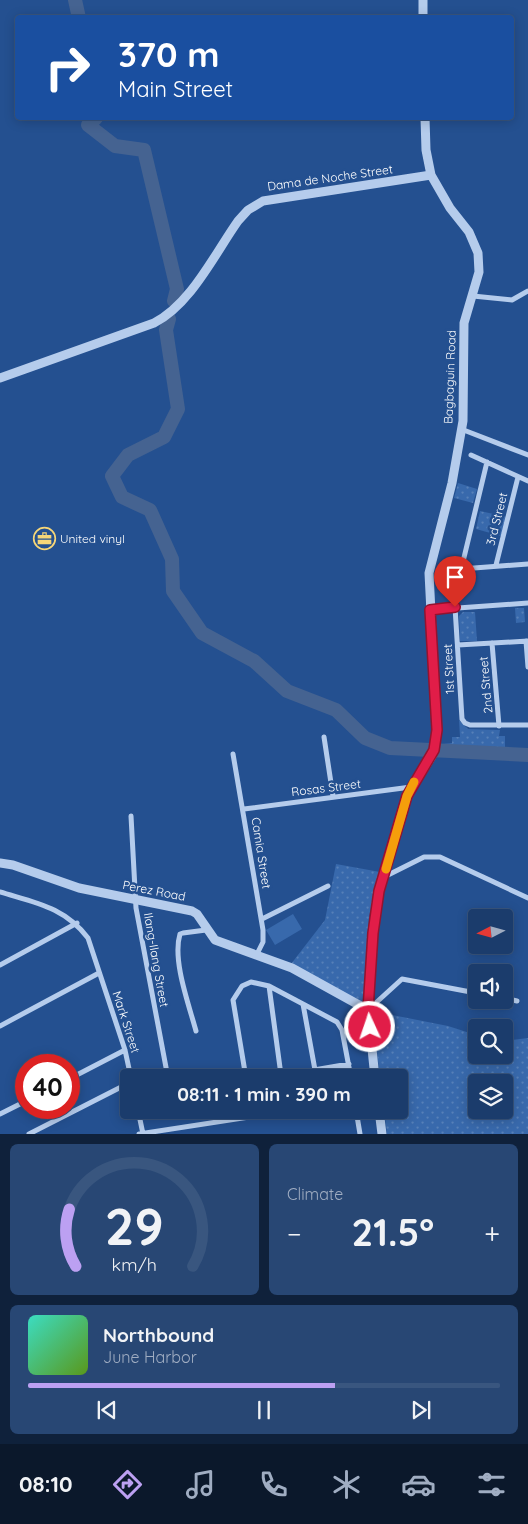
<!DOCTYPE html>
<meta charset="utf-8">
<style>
:root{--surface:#1b3c6c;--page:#284774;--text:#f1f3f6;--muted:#a0adc2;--line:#39567f;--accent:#bca0f2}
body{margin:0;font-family:Quicksand,sans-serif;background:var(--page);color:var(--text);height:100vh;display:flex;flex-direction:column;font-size:19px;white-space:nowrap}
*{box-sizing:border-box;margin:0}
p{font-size:16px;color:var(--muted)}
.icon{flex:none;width:28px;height:28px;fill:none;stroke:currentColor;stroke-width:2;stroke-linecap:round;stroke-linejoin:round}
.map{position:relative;height:1134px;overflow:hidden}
.sheet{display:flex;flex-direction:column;gap:10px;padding:10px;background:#0f213b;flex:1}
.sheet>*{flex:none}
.guide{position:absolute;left:15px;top:15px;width:499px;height:105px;border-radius:5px;box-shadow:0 2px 12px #0003,0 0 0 1px var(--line);background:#1a4fa0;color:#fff;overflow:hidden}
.needle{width:32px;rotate:264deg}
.fabs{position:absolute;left:468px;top:909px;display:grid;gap:10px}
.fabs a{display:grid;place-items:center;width:45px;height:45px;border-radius:5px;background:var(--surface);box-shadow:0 2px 12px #0003,0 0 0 1px var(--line);font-size:25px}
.speed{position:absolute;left:15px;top:1054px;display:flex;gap:10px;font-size:25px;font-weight:700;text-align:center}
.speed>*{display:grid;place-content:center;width:65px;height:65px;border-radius:50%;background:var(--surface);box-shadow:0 2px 12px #0003,0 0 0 1px var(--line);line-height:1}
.speed .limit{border:8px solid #d22;background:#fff;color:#111}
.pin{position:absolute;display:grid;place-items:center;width:42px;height:42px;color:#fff;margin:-51px -21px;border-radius:50% 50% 50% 0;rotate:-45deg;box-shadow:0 0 5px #0007}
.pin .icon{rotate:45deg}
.me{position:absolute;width:55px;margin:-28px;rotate:357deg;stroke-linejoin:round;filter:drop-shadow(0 0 4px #0008)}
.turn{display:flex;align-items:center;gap:18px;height:105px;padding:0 20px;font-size:22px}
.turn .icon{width:65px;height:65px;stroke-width:2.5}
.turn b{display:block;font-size:35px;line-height:42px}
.big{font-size:38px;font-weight:700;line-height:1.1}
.sheet .tile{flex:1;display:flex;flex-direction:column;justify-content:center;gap:8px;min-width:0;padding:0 18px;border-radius:8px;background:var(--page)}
.sheet .dial{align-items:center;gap:0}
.dial svg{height:130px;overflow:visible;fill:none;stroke:var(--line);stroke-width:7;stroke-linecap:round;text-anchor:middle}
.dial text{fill:var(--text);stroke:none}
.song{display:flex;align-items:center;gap:15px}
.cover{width:60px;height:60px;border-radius:8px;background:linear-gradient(135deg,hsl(170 70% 55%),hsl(90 70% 35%))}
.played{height:5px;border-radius:2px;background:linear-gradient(90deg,var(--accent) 65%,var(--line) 65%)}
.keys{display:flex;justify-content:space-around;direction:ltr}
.heat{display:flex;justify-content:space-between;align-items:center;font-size:28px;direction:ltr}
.sheet .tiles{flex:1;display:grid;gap:10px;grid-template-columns:1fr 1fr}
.tile:last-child{grid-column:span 2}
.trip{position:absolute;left:120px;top:1069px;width:288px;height:50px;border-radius:5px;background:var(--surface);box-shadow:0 2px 12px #0003,0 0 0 1px var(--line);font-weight:700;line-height:50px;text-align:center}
.dock{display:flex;height:80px;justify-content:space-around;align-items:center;background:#0b182b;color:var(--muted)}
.dock .icon{width:35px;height:35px}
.dock .active{color:var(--accent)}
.dock b{font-size:22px;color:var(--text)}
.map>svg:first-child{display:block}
</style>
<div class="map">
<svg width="528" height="1134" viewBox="0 0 528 1134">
<defs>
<pattern id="grass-dots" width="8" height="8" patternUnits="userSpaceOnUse" patternTransform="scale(1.25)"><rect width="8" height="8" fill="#3869ac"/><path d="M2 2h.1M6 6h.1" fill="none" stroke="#5680b8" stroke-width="1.8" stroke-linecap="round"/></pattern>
</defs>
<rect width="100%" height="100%" fill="#245090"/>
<path fill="url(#grass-dots)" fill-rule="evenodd" d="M 458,483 L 477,489 L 473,503 L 454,498 Z
M 480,511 L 507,517 L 501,536 L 476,529 Z
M 515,608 L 524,608 L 525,622 L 516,623 Z
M 463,612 L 475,612 L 477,641 L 460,641 L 459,616 Z
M 459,720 L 468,729 L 500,730 L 499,736 L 505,736 L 505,752 L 442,749 L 443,744 L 452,743 L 452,737 L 460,737 Z
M 336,864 L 380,872 L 369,916 L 364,1004 L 291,964 L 325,920 Z
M 372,1011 L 448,1026 L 476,1035 L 476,1055 L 504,1055 L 504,1041 L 528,1038 L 528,1134 L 387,1134 L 384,1110 L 399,1110 L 399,1078 L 380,1077 ZM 476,1082 L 504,1082 L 504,1110 L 476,1110 Z"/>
<path fill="#3869ac" d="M 293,914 L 302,929 L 275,945 L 266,930 Z"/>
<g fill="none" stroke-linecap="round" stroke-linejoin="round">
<path stroke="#456391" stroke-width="14" d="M 75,0 L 79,18
M 96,118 L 88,125 L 115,146 L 144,150 L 177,289 L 174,301
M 169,319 L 166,330 L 178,409 L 164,437 L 128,455 L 112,476 L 122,497 L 150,510 L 172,559 L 173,591 L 202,633 L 254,661 L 287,691 L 336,710 L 365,738 L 390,748 L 528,755"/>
<path stroke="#b5ccec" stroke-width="5" d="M 473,296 L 512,300 L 528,291
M 461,429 L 528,455
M 471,455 L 528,481
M 487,462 L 461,570 L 455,607 L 462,719 L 465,723 L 470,725 L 528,725
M 496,565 L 518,477
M 461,569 L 528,564
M 430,610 L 528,603
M 526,641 L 528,667
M 492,643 L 499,726
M 458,645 L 528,641
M 324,737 L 333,796
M 233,754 L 263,930 L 263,942 L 257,954
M 244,809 L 411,787
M 131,816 L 136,908 L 168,1078
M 384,877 L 424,857 L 440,857 L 528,898
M 0,892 C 36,903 64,907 88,938 L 125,1050 L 131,1078
M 262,919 L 328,886
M 0,965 L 77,923
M 269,986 L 281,1075
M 504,998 L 517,1001
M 303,1004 L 315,1070
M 368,1010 L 402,979 L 476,993
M 0,1026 L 99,973
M 196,1031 C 189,1005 172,960 180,934 L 183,933 L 206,930
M 246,1078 L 233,1000 L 242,986 L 251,982 L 269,986 L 337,1022 L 342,1030 L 351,1078
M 267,1078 L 349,1064
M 69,1079 L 125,1050
M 138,1110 L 143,1134
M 356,1110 L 360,1134
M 0,1114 L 26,1101
M 29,1134 L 129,1083
M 139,1134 L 295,1110"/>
<path stroke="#b5ccec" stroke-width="9" d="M 423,18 L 423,0
M 0,378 L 154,323 C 191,304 214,255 238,221 L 248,210 L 263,201 L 431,175
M 0,863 L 13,865 L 79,888 L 192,911 L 197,914 L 215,940 L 292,968 L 368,1010
M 375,1078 L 368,1010 L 373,933 L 379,891 L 407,796 L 432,756 L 437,730 L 429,573 L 452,483 L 463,421 L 464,323 L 479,272 L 478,253 L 469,232 L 450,208 L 431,175 L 426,150 L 425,118
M 379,1110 L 382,1134"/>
</g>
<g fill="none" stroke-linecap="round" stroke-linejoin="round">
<defs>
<path id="route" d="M 370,1027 L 368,1010 L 373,933 L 379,891 L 407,796 L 434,750 L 437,730 L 430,610 L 455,607"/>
</defs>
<use href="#route" stroke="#92132f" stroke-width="12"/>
<use href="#route" stroke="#e11d48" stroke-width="9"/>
<path stroke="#f59e0b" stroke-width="9" d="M 386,869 L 407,796 L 414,782"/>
</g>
<defs>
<symbol id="office-ring" viewBox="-11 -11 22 22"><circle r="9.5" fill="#245090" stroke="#f6d678" stroke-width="1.5"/><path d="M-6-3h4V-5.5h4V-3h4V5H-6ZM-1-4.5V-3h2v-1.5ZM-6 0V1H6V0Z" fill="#f6d678"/></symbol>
</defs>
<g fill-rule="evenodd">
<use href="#office-ring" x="32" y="526" width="25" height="25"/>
</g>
<g text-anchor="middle" stroke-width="5" stroke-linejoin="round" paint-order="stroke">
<g font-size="12" fill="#fff" stroke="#245090">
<text transform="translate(330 178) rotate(-8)" y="4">Dama de Noche Street</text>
<text transform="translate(450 377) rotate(-88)" y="4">Bagbaguin Road</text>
<text transform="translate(497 519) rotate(-76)" y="4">3rd Street</text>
<text transform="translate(449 669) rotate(-93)" y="4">1st Street</text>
<text transform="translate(486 685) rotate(-95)" y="4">2nd Street</text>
<text transform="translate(326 788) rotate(-7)" y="4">Rosas Street</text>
<text transform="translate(261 853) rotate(81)" y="4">Camia Street</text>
<text transform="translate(154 891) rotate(11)" y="4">Perez Road</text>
<text transform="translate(156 960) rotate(80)" y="4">Ilang-Ilang Street</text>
<text transform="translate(126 1022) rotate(72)" y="4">Mark Street</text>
</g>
<g font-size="12" fill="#fff" stroke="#245090" text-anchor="start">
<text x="60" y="543">United vinyl</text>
</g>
</g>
</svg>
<div class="fabs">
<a><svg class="needle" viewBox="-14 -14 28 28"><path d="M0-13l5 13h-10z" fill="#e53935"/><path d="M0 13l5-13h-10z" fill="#a0adc2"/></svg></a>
<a><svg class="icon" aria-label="sound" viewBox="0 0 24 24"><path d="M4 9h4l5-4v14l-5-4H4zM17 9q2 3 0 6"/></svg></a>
<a><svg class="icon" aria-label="search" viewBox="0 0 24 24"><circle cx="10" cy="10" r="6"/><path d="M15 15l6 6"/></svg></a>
<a><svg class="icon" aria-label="layers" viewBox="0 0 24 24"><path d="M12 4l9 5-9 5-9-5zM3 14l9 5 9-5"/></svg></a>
</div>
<div class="speed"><div class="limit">40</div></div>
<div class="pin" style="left:455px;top:607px;background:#d93025"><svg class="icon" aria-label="arrive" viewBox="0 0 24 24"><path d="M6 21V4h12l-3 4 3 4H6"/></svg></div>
<svg class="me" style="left:370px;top:1027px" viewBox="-20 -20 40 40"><circle r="17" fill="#e11d48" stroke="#fff" stroke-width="3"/><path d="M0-11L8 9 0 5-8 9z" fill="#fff"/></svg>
<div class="trip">08:11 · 1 min · 390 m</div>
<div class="guide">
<div class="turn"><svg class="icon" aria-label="right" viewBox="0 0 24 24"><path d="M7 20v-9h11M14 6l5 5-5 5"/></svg><div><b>370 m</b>Main Street</div></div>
</div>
</div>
<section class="sheet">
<div class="tiles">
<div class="tile dial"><svg viewBox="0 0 100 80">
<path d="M14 69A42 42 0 1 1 86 69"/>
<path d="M14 69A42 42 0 0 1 10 34" stroke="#bca0f2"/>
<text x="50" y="56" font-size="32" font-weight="700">29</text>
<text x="50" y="72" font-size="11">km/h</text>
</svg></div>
<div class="tile"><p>Climate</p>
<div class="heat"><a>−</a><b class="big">21.5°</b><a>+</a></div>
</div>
<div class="tile">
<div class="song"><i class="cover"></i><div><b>Northbound</b><p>June Harbor</p></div></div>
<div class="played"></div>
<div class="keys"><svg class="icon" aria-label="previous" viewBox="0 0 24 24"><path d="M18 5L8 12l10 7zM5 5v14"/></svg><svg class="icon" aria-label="pause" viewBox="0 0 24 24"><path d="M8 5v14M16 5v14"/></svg><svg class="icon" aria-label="next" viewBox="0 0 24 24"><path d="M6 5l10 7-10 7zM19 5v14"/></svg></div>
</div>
</div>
</section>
<nav class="dock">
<b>08:10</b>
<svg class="icon active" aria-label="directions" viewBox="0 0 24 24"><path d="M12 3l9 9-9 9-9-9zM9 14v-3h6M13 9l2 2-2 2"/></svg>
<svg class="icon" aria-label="music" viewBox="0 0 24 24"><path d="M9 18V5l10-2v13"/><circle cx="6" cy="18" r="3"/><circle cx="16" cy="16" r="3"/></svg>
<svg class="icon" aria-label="phone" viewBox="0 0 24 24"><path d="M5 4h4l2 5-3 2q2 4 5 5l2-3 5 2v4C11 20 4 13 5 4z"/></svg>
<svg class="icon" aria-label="climate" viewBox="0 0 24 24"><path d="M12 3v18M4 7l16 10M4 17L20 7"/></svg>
<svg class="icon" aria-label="car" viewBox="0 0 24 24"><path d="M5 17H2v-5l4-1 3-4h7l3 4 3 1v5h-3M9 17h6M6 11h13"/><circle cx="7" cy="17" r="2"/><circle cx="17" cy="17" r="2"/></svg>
<svg class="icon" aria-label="filters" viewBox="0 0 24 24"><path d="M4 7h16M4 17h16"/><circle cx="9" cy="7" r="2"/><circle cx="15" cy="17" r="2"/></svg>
</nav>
